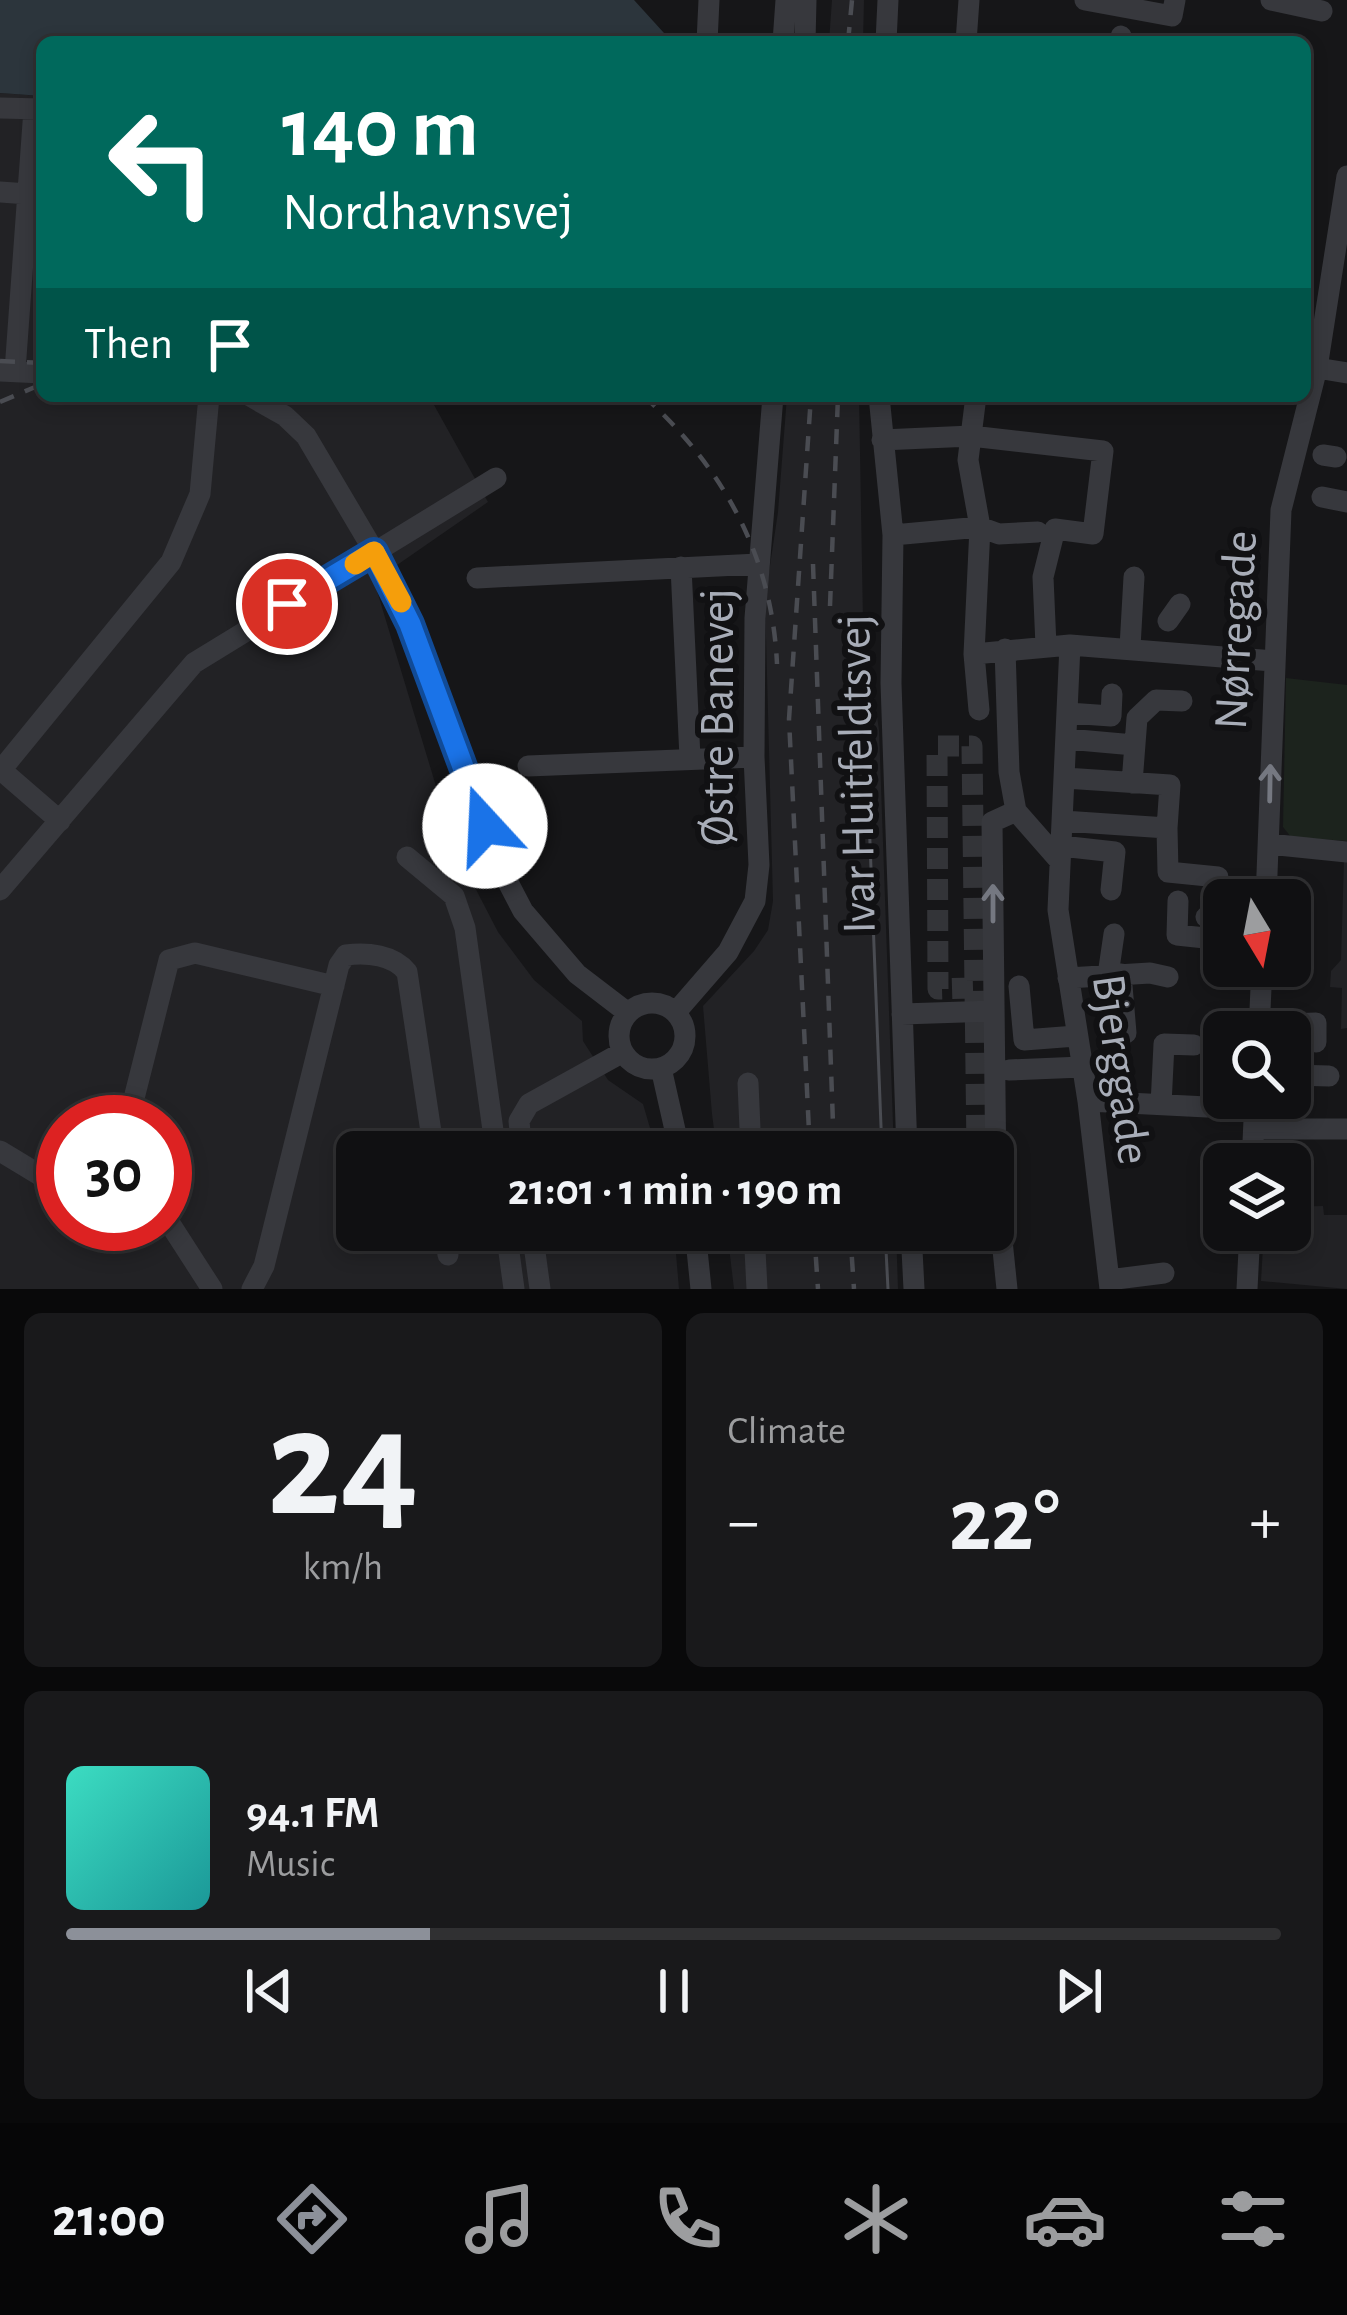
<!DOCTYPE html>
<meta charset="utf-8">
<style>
:root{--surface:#101012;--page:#19191b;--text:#f1f3f6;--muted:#9c9d9f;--line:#303032;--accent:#8c9099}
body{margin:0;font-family:"Alegreya Sans",sans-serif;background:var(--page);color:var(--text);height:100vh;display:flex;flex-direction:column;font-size:45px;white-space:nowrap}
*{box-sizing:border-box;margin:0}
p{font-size:39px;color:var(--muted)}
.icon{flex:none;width:66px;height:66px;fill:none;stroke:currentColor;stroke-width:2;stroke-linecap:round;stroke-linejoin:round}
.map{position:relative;height:1289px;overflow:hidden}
.sheet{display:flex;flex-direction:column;gap:24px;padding:24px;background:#09090a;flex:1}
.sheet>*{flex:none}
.banner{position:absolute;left:36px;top:36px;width:1275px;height:366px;border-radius:18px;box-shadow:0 6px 18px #0003,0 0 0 3px var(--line);background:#00695c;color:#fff;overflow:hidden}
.needle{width:78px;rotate:170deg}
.fabs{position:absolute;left:1203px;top:879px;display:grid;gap:24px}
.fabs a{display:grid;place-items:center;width:108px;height:108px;border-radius:18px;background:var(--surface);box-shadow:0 6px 18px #0003,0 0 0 3px var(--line);font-size:60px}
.speed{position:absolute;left:36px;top:1095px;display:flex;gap:24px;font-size:60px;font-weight:700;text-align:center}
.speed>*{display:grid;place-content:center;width:156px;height:156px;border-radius:50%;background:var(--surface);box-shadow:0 6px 18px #0003,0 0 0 3px var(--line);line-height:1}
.speed .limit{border:18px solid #d22;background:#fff;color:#111}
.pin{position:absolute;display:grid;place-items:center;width:102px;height:102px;color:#fff;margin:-51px;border:6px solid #fff;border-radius:50%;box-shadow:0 3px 12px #0007}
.me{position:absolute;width:132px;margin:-66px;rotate:340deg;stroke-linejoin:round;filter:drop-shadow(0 0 9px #0008)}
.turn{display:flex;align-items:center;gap:42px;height:252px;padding:0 48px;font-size:54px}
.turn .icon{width:156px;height:156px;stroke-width:2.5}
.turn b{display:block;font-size:84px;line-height:102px}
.then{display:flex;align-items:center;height:114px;padding:0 48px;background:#0003;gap:24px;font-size:45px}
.big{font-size:90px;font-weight:600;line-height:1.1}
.sheet .card{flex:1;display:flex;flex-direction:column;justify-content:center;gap:18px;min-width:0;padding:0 42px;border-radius:18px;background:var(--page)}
.sheet .dial{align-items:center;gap:0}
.dial b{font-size:156px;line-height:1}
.song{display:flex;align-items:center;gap:36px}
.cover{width:144px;height:144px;border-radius:18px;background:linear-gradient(135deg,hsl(170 70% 55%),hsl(180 70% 35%))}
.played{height:12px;border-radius:6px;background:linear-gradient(90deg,var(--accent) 30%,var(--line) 30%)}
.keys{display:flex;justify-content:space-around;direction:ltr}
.heat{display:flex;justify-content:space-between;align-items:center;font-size:66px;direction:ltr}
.sheet .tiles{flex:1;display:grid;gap:24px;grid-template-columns:1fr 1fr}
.card:last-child{grid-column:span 2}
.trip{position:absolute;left:336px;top:1131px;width:678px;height:120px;border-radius:18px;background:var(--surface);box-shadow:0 6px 18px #0003,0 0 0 3px var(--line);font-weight:600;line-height:120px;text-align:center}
.menu{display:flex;height:192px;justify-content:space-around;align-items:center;background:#060607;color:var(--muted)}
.menu .icon{width:84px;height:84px}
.menu .current{color:var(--accent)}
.menu b{font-size:54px;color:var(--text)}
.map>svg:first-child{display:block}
</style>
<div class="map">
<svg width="1347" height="1289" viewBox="0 0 1347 1289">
<rect width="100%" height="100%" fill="#161618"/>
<path fill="#222225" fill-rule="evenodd" d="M 832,0 L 864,0 L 863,42 L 829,42 Z
M 0,93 L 42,96 L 42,396 L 429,396 L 488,502 L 374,581 L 455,849 L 498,932 L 534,980 L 582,1021 L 583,1041 L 608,1080 L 643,1104 L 657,1152 L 357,1152 L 357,1230 L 674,1230 L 679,1289 L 0,1289 ZM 63,1122 L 165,1122 L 165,1224 L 63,1224 Z
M 787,396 L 859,396 L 863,621 L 879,730 L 894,1152 L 717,1152 L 712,1114 L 703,1006 L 754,951 L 768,930 L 773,901 L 765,599 L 778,512 Z
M 1344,860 L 1347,861 L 1347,1028 L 1341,1029 L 1342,988 L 1330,987 L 1331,971 L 1341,960 Z
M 1323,1206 L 1324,1215 L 1347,1215 L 1347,1289 L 1261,1281 L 1264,1230 L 1290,1230 L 1290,1207 Z
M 727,1230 L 896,1230 L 898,1289 L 734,1289 Z"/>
<path fill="#1c231d" d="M 1286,678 L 1347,685 L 1347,841 L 1291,837 L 1283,827 Z"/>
<path fill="#2c353c" d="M 0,0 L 634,0 L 664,33 L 647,42 L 42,42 L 42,96 L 0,93 Z"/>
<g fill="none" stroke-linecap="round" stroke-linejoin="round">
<path stroke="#333438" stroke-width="21" stroke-dasharray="21 10" stroke-linecap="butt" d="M 973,988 L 938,989 L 937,746 L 972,746 L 977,1152"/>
<path stroke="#37383d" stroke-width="21" d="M 1085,0 L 1172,16 L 1175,0
M 1271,0 L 1322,11
M 707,42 L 709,0
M 783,42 L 786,0
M 805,42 L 806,0
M 886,42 L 888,0
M 966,42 L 969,0
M 1120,42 L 1121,36
M 0,108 L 42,109
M 1347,176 L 1317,368 L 1347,373
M 0,192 L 28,194
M 0,371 L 42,373
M 15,371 L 34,109
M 250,396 L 285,416 L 306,436 L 394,585 L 499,865 L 523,911 L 577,974 L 628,1013
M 879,396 L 893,535 L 891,683 L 907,1152
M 976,396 L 968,460 L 980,527 L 974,654 L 979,710
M 882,440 L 971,436 L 1103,451 L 1093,534 L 1055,529 L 1043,577 L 1046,646
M 1323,455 L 1336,457
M 1322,497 L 1347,502
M 893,535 L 980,527 L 999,534 L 1038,532
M 681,567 L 690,758
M 477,578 L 758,564
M 1168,621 L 1180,604
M 1070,645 L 1058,910 L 1088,1101 L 1110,1289
M 1130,647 L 1134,577
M 1005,649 L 1009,772 L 1016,811 L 1059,860
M 974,654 L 1070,645 L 1274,661
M 1068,713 L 1111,716 L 1112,694
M 1067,739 L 1134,745
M 528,766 L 754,757
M 0,769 L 60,821
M 1,770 L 171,562 L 200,494 L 209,396
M 1132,783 L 1137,718 L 1156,700 L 1182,701
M 1063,821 L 1167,828 L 1170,785 L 1065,778
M 1167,828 L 1168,872 L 1218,877
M 1269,844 L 1347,852
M 1061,846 L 1115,852 L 1111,890
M 407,857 L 454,896 L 465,928 L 496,1152
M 0,890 L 194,663 L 496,478
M 1266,900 L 1281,510 L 1317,368
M 1178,901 L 1177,935 L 1224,940
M 1206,917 L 1224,903
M 1121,974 L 1126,1033
M 1108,975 L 1114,934
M 1068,978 L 1150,973 L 1168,977
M 1019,986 L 1024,1040 L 1076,1036
M619 1036a33 33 0 1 1 66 0a33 33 0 1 1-66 0Z
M 676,1012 L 728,952 L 755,901 L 759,865 L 754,757 L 755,618 L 773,396
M 902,1014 L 994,1011
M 1289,1024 L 1316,1023 L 1316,1042
M 1259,1032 L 1262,966
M 661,1068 L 680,1152
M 1009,1070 L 1082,1067
M 1293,1075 L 1329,1076
M 748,1083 L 751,1152
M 1088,1101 L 1207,1107
M 1161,1105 L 1164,1044 L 1194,1045
M 128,1122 L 169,960 L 195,953 L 334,986
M 1254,1129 L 1347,1129
M 0,1151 L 48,1180 L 63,1180
M 522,1152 L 519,1121 L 529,1104 L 623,1052
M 1252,1164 L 1255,1098
M 993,1182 L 996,1182 L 992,822 L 1016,811
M 996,1182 L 1007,1289
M 165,1216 L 212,1289
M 445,1230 L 448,1255
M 506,1230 L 514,1289
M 532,1230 L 540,1289
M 695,1230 L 701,1289
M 754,1230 L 757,1289
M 911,1230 L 914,1289
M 1109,1280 L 1164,1273
M 252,1289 L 264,1266 L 339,965 L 346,955 C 367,952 394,955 407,972 L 434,1152
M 1247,1289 L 1250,1230"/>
<path stroke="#4a4c52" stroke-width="3" d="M 866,740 L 882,1152
M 885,1230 L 888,1289"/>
<path stroke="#4a4c52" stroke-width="4.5" stroke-dasharray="15 12" stroke-linecap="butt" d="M 848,42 L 852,0
M 0,361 L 42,363
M 644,396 C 724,469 772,556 777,664
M 0,402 L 42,384
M 813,564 L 834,1152
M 830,606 L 838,396
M 810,1152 L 789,719 L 811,396
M 814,1230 L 818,1289
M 850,1230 L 854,1289"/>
</g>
<defs><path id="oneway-shaft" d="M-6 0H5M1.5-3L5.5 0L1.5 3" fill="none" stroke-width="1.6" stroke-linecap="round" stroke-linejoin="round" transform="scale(3)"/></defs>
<g stroke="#757881">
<use href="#oneway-shaft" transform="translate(1270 783) rotate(-89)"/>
<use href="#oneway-shaft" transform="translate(993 903) rotate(-90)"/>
</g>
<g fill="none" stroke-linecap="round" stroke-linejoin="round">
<defs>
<path id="route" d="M 287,604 L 374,552 L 410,624 L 485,826"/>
</defs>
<use href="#route" stroke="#114b97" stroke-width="30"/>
<use href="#route" stroke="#1a73e8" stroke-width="21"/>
<path stroke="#f59e0b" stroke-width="21" d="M 355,564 L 374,552 L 401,602"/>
</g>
<g text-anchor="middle" stroke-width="12" stroke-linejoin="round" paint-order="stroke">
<g font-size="48" fill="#a8adb8" stroke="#111113">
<text transform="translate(1234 630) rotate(-87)" y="17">Nørregade</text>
<text transform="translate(716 717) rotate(-90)" y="17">Østre Banevej</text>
<text transform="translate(855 774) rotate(-91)" y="17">Ivar Huitfeldtsvej</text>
<text transform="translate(1123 1069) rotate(82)" y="17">Bjerggade</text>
</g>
</g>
</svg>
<div class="fabs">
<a><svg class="needle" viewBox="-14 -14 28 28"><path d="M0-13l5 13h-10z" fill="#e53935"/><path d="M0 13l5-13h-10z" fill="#9c9d9f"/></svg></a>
<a><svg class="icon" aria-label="search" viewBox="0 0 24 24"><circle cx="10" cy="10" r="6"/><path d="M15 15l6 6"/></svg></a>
<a><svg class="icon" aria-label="layers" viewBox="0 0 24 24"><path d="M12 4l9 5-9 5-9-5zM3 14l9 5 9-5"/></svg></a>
</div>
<div class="speed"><div class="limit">30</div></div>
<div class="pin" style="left:287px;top:604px;background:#d93025"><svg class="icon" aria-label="arrive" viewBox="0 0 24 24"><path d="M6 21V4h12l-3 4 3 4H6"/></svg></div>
<svg class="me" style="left:485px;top:826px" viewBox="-20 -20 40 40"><circle r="19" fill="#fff"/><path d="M0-13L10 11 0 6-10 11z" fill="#1a73e8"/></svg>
<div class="trip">21:01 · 1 min · 190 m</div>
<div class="banner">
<div class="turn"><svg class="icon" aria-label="left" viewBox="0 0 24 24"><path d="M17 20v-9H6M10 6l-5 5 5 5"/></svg><div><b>140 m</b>Nordhavnsvej</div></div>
<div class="then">Then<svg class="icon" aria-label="arrive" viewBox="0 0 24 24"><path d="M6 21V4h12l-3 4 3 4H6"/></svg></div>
</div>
</div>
<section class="sheet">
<div class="tiles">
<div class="card dial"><b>24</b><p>km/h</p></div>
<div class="card"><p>Climate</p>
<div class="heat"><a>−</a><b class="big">22°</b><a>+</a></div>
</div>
<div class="card">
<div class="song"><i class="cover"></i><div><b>94.1 FM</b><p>Music</p></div></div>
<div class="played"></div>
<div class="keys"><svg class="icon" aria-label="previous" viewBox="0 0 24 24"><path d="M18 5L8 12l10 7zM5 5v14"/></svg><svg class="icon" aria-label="pause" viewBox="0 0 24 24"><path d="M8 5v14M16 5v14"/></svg><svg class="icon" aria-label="next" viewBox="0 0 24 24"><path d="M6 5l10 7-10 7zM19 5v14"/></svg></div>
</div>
</div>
</section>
<nav class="menu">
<b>21:00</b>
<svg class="icon current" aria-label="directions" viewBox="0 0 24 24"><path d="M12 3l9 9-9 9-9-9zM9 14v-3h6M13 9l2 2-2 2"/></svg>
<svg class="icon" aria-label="music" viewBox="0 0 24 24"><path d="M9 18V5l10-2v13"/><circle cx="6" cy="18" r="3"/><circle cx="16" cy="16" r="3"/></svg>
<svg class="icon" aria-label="phone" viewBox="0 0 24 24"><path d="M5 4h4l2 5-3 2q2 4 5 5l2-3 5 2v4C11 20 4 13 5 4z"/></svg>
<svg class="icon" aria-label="climate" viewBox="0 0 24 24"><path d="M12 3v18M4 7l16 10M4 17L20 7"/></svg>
<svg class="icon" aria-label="car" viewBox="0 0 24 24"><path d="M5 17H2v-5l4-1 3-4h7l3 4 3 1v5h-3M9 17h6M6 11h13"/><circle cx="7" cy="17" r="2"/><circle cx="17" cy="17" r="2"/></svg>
<svg class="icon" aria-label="filters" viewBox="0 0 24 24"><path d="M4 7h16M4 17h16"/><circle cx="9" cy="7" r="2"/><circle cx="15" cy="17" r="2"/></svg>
</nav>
